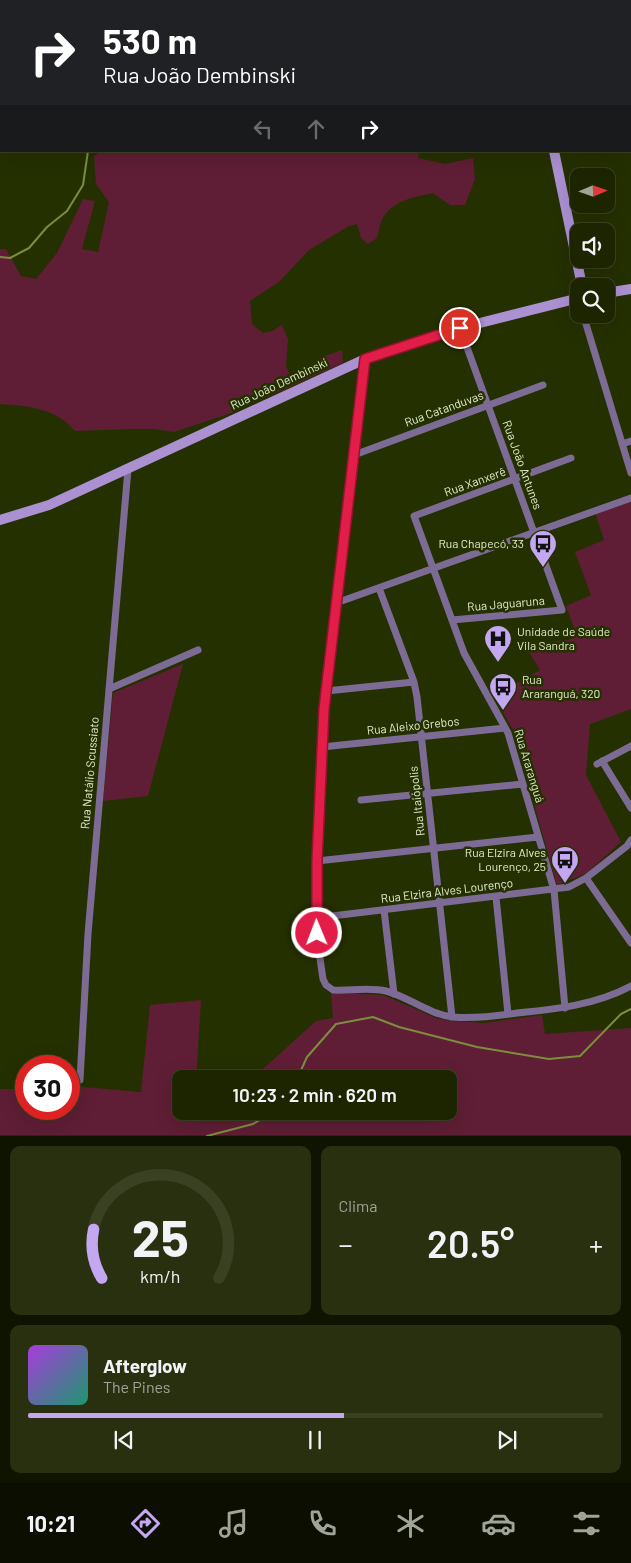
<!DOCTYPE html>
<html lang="pt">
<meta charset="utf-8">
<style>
:root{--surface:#1c2400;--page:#29300f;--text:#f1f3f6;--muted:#a0a499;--line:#3a4122;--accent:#c4a7f1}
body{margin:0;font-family:Barlow,sans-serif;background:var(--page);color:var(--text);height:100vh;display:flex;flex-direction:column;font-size:19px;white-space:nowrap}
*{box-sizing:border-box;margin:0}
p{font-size:16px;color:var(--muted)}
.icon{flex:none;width:28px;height:28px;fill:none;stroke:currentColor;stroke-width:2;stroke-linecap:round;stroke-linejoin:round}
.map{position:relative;height:1136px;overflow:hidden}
.sheet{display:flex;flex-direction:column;gap:10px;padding:10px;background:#0f1400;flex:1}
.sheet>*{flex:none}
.banner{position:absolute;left:0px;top:0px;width:631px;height:152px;box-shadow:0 5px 20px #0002,0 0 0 1px var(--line);background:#202124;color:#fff;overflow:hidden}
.needle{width:32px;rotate:88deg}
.controls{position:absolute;left:570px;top:168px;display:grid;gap:10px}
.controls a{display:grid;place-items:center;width:45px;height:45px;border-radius:10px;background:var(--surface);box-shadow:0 5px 20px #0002,0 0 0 1px var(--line);font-size:25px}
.speed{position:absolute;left:15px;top:1055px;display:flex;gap:10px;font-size:25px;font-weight:700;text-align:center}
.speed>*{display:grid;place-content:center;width:65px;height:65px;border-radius:50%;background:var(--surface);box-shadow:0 5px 20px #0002,0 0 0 1px var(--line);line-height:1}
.speed .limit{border:8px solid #d22;background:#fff;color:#111}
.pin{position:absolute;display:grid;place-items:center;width:42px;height:42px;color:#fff;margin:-21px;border:2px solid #fff;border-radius:50%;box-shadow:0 1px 5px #0007}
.me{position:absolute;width:55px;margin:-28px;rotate:359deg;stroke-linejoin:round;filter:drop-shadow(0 0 4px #0008)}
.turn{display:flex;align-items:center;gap:18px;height:105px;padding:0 20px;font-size:22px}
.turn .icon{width:65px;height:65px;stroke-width:2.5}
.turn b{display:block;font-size:35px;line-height:42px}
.lanes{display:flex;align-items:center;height:48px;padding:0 20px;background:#0003;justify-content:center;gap:25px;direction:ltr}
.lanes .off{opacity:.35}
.big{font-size:38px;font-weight:600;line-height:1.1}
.sheet .tile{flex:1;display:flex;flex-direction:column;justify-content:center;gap:8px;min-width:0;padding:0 18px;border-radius:10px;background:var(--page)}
.sheet .dial{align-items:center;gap:0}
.dial svg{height:130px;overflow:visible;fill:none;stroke:var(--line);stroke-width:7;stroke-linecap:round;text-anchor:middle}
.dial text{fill:var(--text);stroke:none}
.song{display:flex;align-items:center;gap:15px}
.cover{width:60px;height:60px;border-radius:8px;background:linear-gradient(135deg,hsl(280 70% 55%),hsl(160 70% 35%))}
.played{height:5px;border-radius:2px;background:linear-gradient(90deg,var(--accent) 55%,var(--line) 55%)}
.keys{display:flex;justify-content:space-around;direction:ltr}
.heat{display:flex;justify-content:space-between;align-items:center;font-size:28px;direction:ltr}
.sheet .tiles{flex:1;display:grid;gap:10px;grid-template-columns:1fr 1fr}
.tile:last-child{grid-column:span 2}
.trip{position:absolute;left:172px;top:1070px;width:285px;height:50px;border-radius:10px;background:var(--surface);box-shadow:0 5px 20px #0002,0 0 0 1px var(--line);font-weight:600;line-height:50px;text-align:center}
.tab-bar{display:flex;height:80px;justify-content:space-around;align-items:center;background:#0b0e00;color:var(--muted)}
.tab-bar .icon{width:35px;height:35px}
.tab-bar .on{color:var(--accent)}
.tab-bar b{font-size:22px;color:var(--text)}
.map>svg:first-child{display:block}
</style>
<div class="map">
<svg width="631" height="1136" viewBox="0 0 631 1136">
<rect width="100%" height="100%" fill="#253000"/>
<path fill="#5f1e35" d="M 107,0 L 412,0 L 107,1 Z
M 102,151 L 419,151 L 418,158 L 445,164 L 473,158 L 475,179 L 465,205 L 450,205 L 433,193 C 415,197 395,200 384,216 C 380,222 379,231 377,238 L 368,244 L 361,238 L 357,224 L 349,226 L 309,250 L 280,281 L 250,301 L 252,324 L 263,333 L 272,331 L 282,325 L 288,339 L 286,366 L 291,378 L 322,357 L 342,350 L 343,363 L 231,413 L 174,432 L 154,429 L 133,429 L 75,431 C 56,408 28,406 0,404 L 0,249 L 6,249 L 21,276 L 36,279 L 57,253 L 83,199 L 95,201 L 82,249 L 98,252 L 109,202 L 96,184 L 94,156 Z
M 631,502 L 631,709 L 590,724 L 586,775 L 621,842 L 587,873 L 557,885 L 513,730 L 494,696 L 540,670 L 524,644 L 568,640 L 577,636 L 566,606 L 591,595 L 575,552 L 604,540 L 595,512 Z
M 183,664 L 148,796 L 103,801 L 113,693 Z
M 331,993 L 383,995 L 436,1018 L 452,1021 L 484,1023 L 542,1015 L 545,1034 L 631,1028 L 631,1135 L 0,1135 L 0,1089 L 26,1089 L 26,1109 L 69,1109 L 69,1087 L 83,1087 L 141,1092 L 150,1005 L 201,1000 L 196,1079 L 181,1079 L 181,1111 L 449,1111 L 449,1079 L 238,1079 L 264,1068 L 316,1021 L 333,1018 Z"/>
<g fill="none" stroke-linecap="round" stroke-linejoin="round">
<path stroke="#7c8e3d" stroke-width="2" d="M 107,0 L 107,1
M 0,257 L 10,258 L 29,248 L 47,227 L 67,211 L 83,185 L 88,151
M 297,1079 L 307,1057 L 336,1024 L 373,1017 L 399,1027 L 477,1047 L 549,1059 L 580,1056 L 621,1014 L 631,1009
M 207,1136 L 253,1124 L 275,1111"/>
<path stroke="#7c6c95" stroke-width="7" d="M 630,103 L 631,103
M 0,105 L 1,106
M 583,314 L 631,473
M 365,359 L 324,709 L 316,918 L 318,945 L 323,979 L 326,985 L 333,990 C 350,991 369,987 386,991 C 409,997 428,1014 453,1017 C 474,1019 497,1016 517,1013 C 557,1009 595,1005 631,986
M 622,444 L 631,441
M 354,455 L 543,385
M 379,588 L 414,682 L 417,697 L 452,1017
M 336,603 L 631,498
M 452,620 L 562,610 L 460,328
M 109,689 L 198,650
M 326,691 L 414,682
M 322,747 L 505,728
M 602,761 L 631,808
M 597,764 L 631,746
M 361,800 L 523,784
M 317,861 L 538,837
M 586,878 L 631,943
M 496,897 L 508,1014
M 384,910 L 394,994
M 316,918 L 569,887 L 586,878 L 627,846 L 631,840
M 565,1008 L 554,890 L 508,733 L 464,653 L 414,516 L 571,458
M 80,1080 L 88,934 L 128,469"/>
<path stroke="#ab90d2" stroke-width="10" d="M 524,0 L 524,1
M 554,151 L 582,286
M 606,293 L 631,289
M 0,520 L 49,505 L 365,359 L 460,328 L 579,298"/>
</g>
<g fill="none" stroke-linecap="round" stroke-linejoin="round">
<defs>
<path id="route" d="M 317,933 L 317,861 L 324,709 L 365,359 L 460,328"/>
</defs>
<use href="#route" stroke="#92132f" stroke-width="12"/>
<use href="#route" stroke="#e11d48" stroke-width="9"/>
</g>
<defs>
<symbol id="bus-pin" viewBox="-11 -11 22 30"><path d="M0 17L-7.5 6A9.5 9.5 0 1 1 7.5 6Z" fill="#c4a7f1" stroke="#253000"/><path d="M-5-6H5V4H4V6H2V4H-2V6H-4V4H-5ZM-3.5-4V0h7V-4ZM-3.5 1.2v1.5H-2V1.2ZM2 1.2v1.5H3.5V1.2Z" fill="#111"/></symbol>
<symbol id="hospital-pin" viewBox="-11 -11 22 30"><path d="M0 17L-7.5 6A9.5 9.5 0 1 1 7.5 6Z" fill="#c4a7f1" stroke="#253000"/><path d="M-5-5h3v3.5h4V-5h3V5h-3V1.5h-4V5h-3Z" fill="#111"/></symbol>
</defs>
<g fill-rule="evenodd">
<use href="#bus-pin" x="527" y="528" width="32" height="43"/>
<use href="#hospital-pin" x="482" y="623" width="32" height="43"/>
<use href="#bus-pin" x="487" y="671" width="32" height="43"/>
<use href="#bus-pin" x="549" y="844" width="32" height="43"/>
</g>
<g text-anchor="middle" stroke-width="5" stroke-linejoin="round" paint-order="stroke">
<g font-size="12" fill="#e1eccb" stroke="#253000">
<text transform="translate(279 384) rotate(-25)" y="4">Rua João Dembinski</text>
<text transform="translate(444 409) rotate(-20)" y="4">Rua Catanduvas</text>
<text transform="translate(522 465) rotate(70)" y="4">Rua João Antunes</text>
<text transform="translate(475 482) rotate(-20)" y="4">Rua Xanxerê</text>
<text transform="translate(506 604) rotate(-5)" y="4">Rua Jaguaruna</text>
<text transform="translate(413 726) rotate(-6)" y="4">Rua Aleixo Grebos</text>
<text transform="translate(529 766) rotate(73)" y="4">Rua Araranguá</text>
<text transform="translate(90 773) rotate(-85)" y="4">Rua Natálio Scussiato</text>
<text transform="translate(417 801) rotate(-96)" y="4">Rua Itaiópolis</text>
<text transform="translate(447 891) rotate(-7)" y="4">Rua Elzira Alves Lourenço</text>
</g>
<g font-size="12" fill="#e1eccb" stroke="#253000" text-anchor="end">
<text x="524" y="548">Rua Chapecó, 33</text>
<text x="517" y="636" text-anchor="start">Unidade de Saúde<tspan x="517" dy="14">Vila Sandra</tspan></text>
<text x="522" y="684" text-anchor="start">Rua<tspan x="522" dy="14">Araranguá, 320</tspan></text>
<text x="546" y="857">Rua Elzira Alves<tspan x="546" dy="14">Lourenço, 25</tspan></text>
</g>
</g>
</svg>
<div class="controls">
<a><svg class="needle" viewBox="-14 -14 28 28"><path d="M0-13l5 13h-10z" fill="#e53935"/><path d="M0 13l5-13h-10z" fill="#a0a499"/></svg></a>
<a><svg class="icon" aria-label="sound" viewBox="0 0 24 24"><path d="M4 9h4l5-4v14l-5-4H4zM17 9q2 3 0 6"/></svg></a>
<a><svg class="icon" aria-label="search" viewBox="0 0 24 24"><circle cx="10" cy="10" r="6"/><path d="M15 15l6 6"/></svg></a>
</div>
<div class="speed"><div class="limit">30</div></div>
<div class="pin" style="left:460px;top:328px;background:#d93025"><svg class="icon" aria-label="arrive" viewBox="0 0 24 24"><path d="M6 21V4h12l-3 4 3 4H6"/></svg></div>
<svg class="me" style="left:317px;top:933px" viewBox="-20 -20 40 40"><circle r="17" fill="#e11d48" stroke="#fff" stroke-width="3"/><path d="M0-11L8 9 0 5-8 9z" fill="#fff"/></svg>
<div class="trip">10:23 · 2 min · 620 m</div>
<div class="banner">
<div class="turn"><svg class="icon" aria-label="right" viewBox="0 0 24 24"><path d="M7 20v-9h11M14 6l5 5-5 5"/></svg><div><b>530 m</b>Rua João Dembinski</div></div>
<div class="lanes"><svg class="icon off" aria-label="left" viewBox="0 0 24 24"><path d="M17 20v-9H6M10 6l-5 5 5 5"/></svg><svg class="icon off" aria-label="ahead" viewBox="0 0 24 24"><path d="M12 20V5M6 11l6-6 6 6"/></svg><svg class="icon" aria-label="right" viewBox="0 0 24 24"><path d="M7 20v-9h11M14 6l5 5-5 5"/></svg></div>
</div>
</div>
<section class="sheet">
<div class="tiles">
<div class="tile dial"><svg viewBox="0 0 100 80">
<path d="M14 69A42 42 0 1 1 86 69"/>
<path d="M14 69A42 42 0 0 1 9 39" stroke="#c4a7f1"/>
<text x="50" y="56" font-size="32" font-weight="700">25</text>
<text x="50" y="72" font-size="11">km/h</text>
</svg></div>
<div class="tile"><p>Clima</p>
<div class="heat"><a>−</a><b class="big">20.5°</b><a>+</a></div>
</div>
<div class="tile">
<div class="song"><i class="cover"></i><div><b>Afterglow</b><p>The Pines</p></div></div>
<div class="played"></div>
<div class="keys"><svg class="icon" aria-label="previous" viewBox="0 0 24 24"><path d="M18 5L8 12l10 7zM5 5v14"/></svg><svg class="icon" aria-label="pause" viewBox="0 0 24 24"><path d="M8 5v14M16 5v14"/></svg><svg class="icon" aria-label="next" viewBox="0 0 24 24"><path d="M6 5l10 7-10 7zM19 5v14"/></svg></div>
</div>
</div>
</section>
<nav class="tab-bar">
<b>10:21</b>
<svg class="icon on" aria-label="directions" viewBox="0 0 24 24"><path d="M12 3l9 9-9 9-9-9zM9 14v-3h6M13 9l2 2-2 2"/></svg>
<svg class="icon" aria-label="music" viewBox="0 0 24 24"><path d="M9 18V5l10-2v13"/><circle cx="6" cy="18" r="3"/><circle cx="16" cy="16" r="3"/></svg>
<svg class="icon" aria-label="phone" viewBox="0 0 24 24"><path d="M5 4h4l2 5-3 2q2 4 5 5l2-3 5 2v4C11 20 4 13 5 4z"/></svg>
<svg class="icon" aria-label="climate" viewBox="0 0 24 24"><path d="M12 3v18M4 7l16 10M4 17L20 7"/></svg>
<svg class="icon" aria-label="car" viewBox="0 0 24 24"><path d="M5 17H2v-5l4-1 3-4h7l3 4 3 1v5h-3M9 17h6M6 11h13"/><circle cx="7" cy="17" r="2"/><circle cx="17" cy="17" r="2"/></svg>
<svg class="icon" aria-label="filters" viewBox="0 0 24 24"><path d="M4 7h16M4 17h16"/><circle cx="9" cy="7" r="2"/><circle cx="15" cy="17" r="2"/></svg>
</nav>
